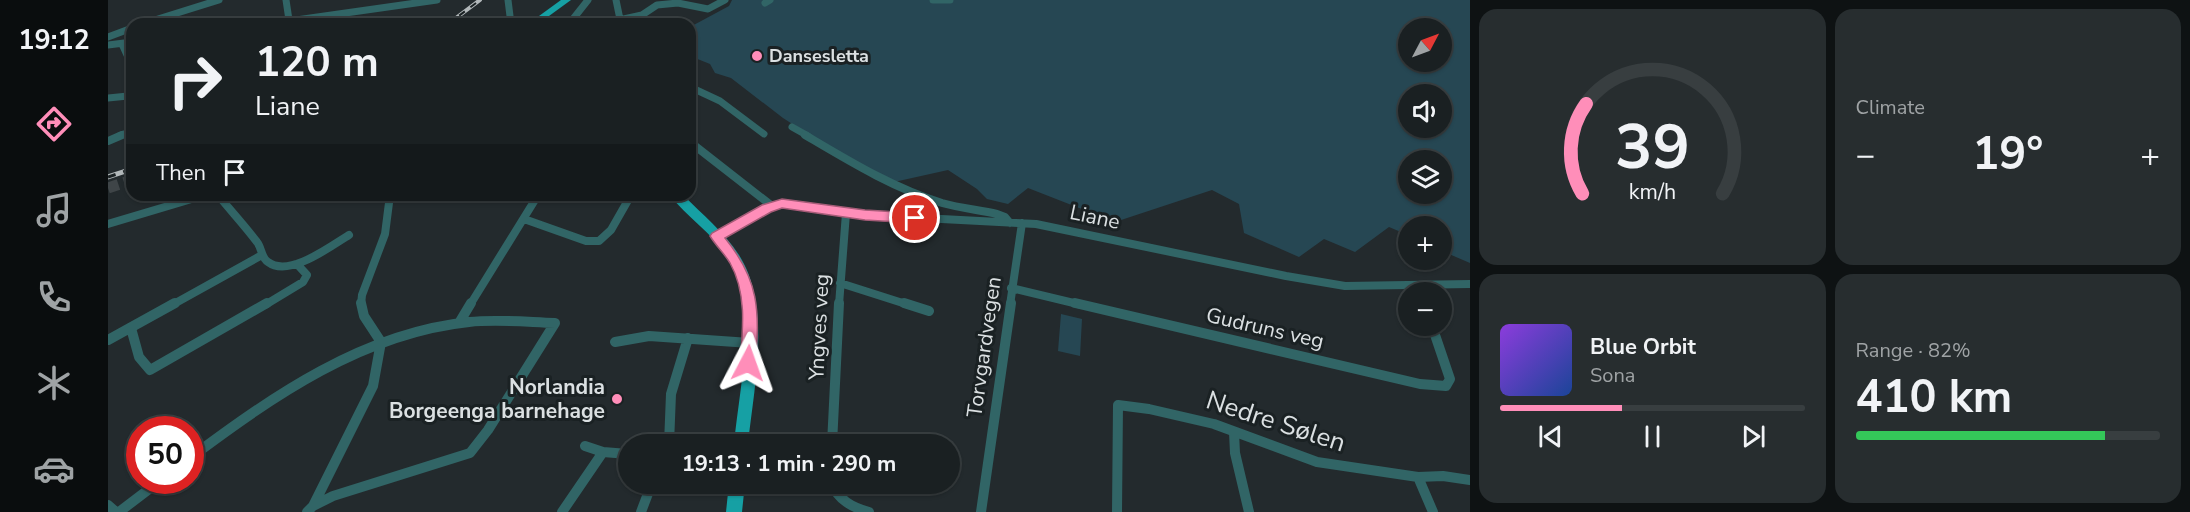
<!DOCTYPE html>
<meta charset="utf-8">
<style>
:root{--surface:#1a2022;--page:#272d2f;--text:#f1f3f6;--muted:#9fa3a5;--line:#383e40;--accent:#ff8eb9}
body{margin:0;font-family:"Nunito Sans",sans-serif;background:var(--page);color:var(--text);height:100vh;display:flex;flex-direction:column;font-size:22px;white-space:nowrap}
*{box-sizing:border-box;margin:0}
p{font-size:20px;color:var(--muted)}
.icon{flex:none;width:33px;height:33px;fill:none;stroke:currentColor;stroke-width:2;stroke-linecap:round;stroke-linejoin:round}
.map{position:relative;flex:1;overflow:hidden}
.panel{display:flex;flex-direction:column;gap:9px;padding:9px;background:#0e1213;width:720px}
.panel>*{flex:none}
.hud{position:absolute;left:18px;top:18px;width:570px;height:183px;border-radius:18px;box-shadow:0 2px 4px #0004,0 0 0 2px var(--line);background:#1a2022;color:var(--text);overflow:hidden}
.needle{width:39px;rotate:49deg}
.controls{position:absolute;left:1290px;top:18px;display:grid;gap:12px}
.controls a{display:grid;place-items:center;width:54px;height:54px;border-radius:50%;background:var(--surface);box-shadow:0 2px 4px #0004,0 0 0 2px var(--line);font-size:30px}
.speed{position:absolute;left:18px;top:416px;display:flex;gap:12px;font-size:30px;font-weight:700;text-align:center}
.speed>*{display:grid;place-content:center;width:78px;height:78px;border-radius:50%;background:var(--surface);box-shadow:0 2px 4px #0004,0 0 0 2px var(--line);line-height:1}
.speed .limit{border:9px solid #d22;background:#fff;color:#111}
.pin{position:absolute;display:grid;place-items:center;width:51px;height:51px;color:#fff;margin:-26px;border:3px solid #fff;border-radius:50%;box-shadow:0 2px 6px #0007}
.me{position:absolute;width:66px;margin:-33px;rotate:4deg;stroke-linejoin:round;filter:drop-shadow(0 0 4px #0008)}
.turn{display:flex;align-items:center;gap:21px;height:126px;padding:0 30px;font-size:27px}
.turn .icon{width:78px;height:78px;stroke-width:2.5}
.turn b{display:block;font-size:42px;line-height:51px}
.then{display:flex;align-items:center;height:57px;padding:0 30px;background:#0003;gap:12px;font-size:22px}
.big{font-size:45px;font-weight:700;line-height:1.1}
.panel .tile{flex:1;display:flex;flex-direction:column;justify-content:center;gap:9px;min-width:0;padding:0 21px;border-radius:18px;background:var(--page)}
.panel .dial{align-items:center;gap:0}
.dial svg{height:156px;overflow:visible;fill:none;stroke:var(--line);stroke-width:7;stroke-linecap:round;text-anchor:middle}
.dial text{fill:var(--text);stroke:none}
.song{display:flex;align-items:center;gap:18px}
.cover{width:72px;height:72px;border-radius:9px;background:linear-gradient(135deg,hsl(270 70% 55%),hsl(220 70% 35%))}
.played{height:6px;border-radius:3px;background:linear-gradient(90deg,var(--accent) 40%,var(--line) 40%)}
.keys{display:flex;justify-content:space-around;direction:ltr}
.heat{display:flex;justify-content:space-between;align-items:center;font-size:33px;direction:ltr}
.charge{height:9px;border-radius:4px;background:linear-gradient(90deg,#34c759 82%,var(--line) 0)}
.panel .tiles{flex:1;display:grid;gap:9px;grid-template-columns:repeat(2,1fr)}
.trip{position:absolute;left:510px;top:434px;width:342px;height:60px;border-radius:30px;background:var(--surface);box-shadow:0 2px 4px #0004,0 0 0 2px var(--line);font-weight:700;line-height:60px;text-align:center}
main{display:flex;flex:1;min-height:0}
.menu{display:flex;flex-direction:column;width:108px;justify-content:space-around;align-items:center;background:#0a0d0e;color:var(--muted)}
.menu .icon{width:42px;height:42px}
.menu .active{color:var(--accent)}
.menu b{font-size:27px;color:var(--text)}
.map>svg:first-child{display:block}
</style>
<main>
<nav class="menu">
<b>19:12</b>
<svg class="icon active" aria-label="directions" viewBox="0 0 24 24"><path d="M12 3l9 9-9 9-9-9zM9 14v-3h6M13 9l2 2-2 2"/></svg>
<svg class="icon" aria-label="music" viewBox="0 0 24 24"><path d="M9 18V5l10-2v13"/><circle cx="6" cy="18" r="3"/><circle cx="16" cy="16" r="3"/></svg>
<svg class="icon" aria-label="phone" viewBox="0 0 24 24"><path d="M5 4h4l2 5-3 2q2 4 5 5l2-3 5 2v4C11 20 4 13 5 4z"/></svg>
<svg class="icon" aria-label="climate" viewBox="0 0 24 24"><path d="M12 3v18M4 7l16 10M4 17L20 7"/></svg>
<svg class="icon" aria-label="car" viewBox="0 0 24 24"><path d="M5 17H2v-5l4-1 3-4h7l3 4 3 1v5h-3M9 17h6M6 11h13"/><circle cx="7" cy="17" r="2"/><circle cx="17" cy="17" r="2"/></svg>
</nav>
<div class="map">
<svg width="1362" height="512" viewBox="0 0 1362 512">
<rect width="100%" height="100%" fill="#232a2d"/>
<path fill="#264753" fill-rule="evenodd" d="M 624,0 L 1362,0 L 1362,263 L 1334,251 L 1334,226 L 1300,226 L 1300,235 L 1281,227 L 1247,252 L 1216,239 L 1191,257 L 1136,233 L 1131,204 L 1104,190 L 1007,222 L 920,188 L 900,204 L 879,199 L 869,189 L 840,170 L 786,182 L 734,156 L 675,118 L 623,78 L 607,73 L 602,64 L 582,56 L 582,27 L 621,6 ZM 1300,28 L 1334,28 L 1334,62 L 1300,62 ZM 1300,94 L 1334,94 L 1334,128 L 1300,128 ZM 1300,160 L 1334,160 L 1334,194 L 1300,194 Z
M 953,314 L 974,319 L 972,356 L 950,351 Z"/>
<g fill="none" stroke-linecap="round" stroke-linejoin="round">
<path stroke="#3f4548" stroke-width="11" stroke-dasharray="11 6" stroke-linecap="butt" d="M 0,188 L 24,180"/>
<path stroke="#316566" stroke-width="7" d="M 178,0 L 181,20
M 400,0 L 402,16
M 508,0 L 513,24
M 825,0 L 842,0
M 657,3 L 662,0
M 511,20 L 534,15 L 549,5 L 570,3 L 600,9 L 617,0
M 34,24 L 111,0
M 160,24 L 329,0
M 461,24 L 480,0
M 0,37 L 24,28
M 14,44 L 19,55 L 24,58
M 0,45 L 24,42
M 582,87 L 612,101 L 656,134
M 0,98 L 20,96
M 684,127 L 700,136
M 11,136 L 24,131"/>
<path stroke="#316566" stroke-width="8" d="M 697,135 C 741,161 785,188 834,203 C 852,208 871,210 889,214 L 897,217 L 902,223
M 0,141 L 14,135
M 582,142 L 664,206
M 110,195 C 123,211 137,226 149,242 C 154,248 153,258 160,262 C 181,278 223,246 241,235
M 416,219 L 478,241 L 491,241 L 503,230 L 523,195
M 0,224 L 97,195
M 609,236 L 664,206 L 683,204 L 757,215 L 928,224 L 1178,276 L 1237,286 L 1362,284
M 732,283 L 801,305
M 903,288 L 974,305
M 64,305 L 154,255
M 157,305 L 195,282 L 199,275 L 189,264
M 253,305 L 254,295 L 277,234 L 282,195
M 362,305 L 430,195
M 731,305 L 738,213
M 902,305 L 914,223"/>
<path stroke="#316566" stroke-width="10" d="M 796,303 L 821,311
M 967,303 L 1312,384 L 1338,386 L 1342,379 L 1324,326
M 351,323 L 363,303
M 23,328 L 31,357 L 42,370 L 159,303
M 0,340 L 67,303
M 507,342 L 541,336 L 642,343
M 1126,432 L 1127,453 L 1141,512
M 561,444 L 563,394 L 580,338
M 724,444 L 731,303
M 477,446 L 495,452 L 520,454
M 82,458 C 165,396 255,333 361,322 C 389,319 418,322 447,323 L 380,430 L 362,453 L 225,496 L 205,506
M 1310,477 L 1335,476 L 1362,480
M 723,483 C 731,500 743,507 761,512
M 0,505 L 8,512
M 11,512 L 53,480
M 199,512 L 205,506 L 265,386 L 273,342 L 256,316 L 253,303
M 454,512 L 495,452
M 533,512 L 544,483
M 873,512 L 903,303
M 1009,512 L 1010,405 L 1041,409 L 1106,424 L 1209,462 L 1310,477 L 1325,512"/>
<path fill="#16a0a4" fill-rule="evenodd" d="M 453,0 L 463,0 L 430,24 L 420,24 Z
M 562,195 L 575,195 C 594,214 616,232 631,255 C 664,307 646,386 640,444 L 626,444 C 631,389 651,309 621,259 C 606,234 579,218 562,195 Z
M 621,483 L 637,483 L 634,512 L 618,512 Z"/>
<defs>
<path id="rail-far1" d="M 340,24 L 372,0"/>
<path id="rail" d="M 0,177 L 24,169"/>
</defs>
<use href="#rail-far1" stroke="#b2b8ba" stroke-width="4"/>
<use href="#rail" stroke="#b2b8ba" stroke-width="5"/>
<use href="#rail-far1" stroke="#1a2123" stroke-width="2" stroke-dasharray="7" stroke-linecap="butt"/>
<use href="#rail" stroke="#1a2123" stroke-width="3" stroke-dasharray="8" stroke-linecap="butt"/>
</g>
<path fill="#ff8eb9" stroke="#a65c78" stroke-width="1.5" d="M 674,199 L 757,210 L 807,213 L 813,218 L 807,223 L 757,220 L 674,208 L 663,212 L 617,238 C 652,281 651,310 648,363 L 646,367 L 640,369 L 635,367 L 632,363 C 635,329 639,293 622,263 C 616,253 608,246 602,236 L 604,233 L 654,205 Z"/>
<g fill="#ff8eb9" stroke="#1a2123" stroke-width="2">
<circle cx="649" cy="56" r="6"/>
<circle cx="509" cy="399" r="6"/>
</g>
<g text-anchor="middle" stroke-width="6" stroke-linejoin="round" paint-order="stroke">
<g font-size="18" font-weight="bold" fill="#dbe0e2" stroke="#1a2123" text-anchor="start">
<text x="661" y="62">Dansesletta</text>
</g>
<g font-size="21" fill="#dbe0e2" stroke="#1a2123">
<text transform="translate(987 217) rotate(12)" y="7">Liane</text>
<text transform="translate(711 327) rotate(-87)" y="7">Yngves veg</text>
<text transform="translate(1157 328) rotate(13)" y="7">Gudruns veg</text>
<text transform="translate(876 347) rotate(-82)" y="7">Torvgardvegen</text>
</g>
<g font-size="21" font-weight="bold" fill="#dbe0e2" stroke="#1a2123" text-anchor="end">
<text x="497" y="394">Norlandia<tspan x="497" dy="24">Borgeenga barnehage</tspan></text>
</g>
<g font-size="26" fill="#dbe0e2" stroke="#1a2123">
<text transform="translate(1168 421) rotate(18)" y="9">Nedre Sølen</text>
</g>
</g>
</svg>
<div class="controls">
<a><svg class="needle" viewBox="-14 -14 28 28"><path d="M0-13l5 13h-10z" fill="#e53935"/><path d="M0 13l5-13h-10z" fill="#9fa3a5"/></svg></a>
<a><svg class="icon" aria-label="sound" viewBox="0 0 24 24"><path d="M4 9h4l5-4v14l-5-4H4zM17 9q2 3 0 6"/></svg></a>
<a><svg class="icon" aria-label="layers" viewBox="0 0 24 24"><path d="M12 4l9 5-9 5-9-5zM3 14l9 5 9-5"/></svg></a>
<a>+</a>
<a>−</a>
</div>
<div class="speed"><div class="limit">50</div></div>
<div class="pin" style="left:807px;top:218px;background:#d93025"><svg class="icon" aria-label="arrive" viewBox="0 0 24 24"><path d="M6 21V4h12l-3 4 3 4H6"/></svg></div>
<svg class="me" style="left:640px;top:363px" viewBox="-20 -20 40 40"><path d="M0-17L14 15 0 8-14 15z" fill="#ff8eb9" stroke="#fff" stroke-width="4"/></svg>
<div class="trip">19:13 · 1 min · 290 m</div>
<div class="hud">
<div class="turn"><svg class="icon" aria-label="right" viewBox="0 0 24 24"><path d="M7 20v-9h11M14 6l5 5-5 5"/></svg><div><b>120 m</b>Liane</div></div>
<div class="then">Then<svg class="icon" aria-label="arrive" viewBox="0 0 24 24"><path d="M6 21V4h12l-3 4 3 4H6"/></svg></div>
</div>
</div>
<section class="panel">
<div class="tiles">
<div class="tile dial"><svg viewBox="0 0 100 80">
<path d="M14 69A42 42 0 1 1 86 69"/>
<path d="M14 69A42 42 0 0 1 16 23" stroke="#ff8eb9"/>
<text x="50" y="56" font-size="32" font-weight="700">39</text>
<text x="50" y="72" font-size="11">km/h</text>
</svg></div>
<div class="tile"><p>Climate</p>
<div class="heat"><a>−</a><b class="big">19°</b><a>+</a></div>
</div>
<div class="tile">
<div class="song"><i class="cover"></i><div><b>Blue Orbit</b><p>Sona</p></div></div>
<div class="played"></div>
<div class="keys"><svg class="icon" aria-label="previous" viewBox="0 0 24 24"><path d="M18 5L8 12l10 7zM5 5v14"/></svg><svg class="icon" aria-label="pause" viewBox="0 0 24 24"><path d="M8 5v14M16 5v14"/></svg><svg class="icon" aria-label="next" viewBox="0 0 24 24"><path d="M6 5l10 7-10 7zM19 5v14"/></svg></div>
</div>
<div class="tile"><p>Range · 82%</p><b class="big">410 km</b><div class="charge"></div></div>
</div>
</section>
</main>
